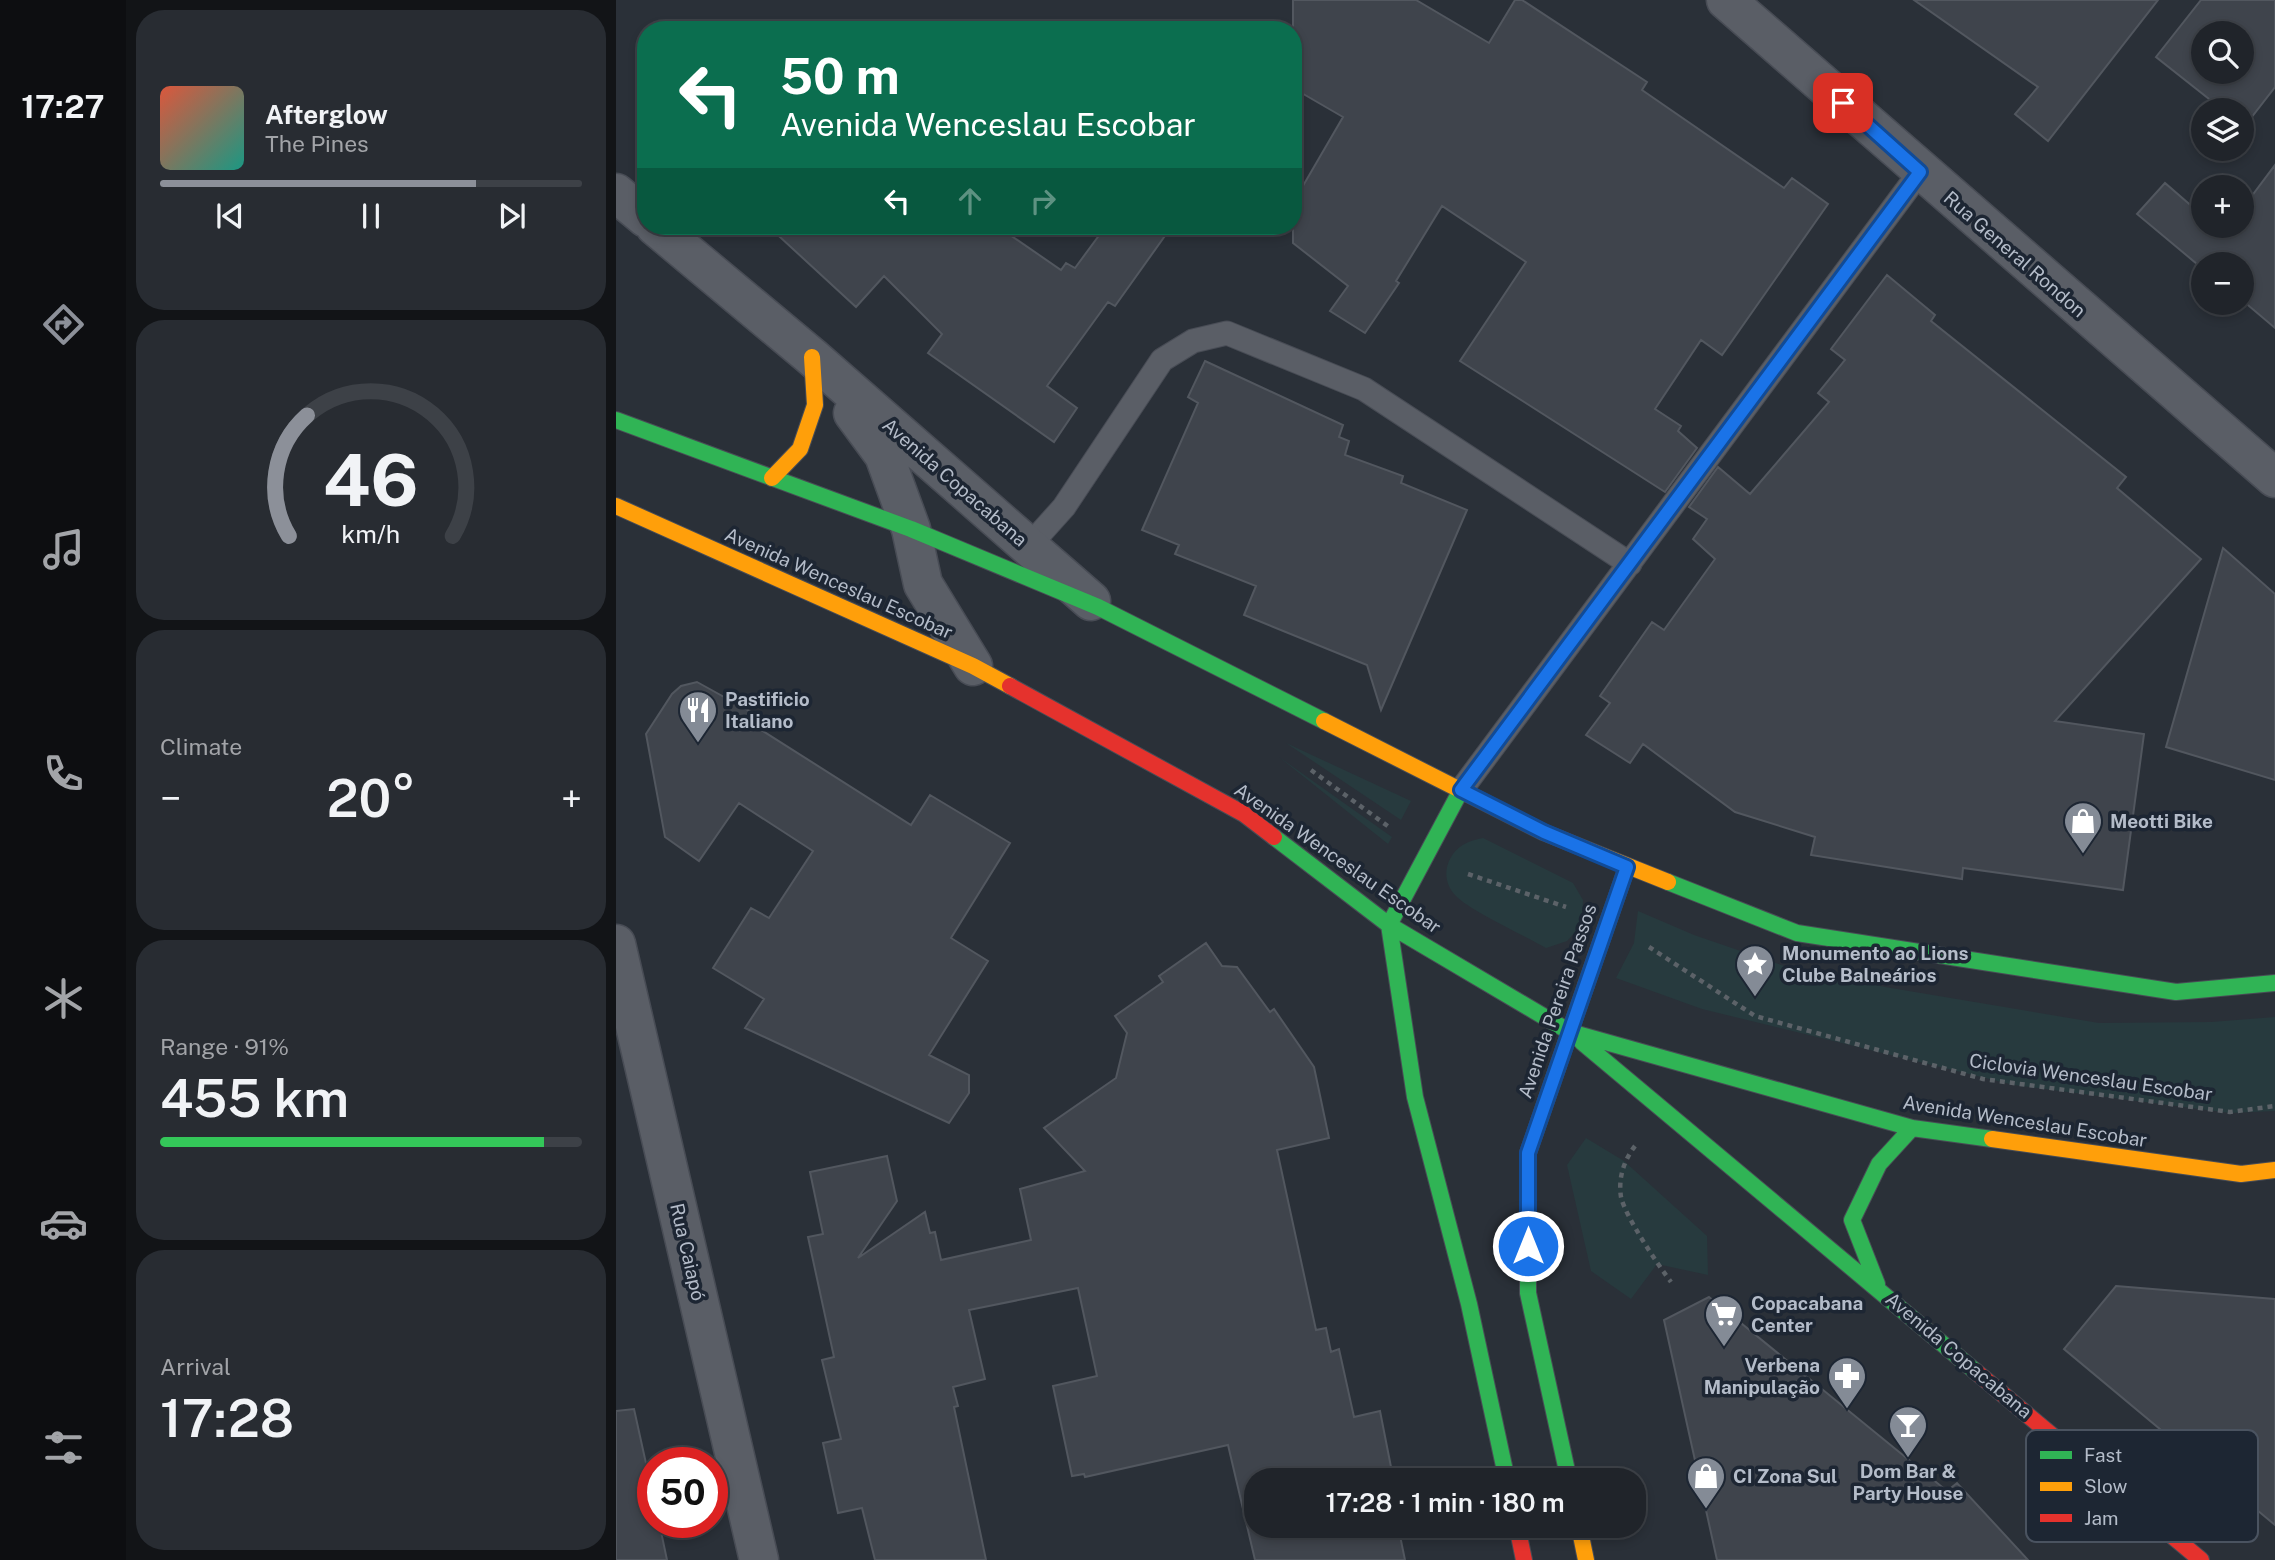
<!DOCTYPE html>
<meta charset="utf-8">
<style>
:root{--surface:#20242a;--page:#282c32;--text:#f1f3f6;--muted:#a2a4a8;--line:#3d4147;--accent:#8c9099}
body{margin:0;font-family:"Public Sans",sans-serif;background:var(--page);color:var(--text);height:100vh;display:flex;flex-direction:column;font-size:26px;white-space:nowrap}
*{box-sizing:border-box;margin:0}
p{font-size:23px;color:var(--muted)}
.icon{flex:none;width:38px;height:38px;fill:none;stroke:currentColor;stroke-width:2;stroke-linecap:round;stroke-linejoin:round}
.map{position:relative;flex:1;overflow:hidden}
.details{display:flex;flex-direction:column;gap:10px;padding:10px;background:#121417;width:490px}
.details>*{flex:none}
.hud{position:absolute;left:21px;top:21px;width:665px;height:214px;border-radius:28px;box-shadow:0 4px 10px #0003,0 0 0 2px var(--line);background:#0b6e4f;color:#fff;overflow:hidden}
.fabs{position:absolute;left:1575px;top:21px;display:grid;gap:14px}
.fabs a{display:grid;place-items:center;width:63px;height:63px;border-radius:50%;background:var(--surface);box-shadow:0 4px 10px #0003,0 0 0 2px var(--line);font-size:35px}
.speed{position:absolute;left:21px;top:1447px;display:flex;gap:14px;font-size:35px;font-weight:700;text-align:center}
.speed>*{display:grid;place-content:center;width:91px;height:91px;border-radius:50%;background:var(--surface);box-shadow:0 4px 10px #0003,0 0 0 2px var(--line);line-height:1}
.speed .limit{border:10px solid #d22;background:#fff;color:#111}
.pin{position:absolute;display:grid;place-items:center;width:60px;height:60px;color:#fff;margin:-30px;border-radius:14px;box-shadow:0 4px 10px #0006}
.me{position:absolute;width:77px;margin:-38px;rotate:0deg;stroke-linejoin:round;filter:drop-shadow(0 0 5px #0008)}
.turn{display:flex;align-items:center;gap:24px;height:147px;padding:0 28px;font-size:32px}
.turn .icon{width:91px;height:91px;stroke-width:2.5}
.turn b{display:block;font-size:49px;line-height:60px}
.lanes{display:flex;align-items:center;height:66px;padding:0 28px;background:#0003;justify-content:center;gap:35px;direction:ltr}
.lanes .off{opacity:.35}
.big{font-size:52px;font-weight:600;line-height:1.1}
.details .tile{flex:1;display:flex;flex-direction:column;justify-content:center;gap:10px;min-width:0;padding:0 24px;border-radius:28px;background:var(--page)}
.details .dial{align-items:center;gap:0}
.dial svg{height:182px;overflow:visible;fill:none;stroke:var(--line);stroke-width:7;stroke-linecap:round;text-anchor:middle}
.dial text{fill:var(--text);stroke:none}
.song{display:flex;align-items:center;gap:21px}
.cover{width:84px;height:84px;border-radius:10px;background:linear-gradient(135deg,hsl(10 70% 55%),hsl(170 70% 35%))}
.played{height:7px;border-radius:4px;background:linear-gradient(90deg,var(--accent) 75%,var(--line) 75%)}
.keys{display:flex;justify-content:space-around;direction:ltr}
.heat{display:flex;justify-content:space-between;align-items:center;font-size:38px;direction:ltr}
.charge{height:10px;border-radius:5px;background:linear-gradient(90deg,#34c759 91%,var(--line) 0)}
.trip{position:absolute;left:628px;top:1468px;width:402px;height:70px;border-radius:28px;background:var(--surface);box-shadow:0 4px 10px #0003,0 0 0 2px var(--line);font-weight:600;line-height:70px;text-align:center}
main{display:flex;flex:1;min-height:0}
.dock{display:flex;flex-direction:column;width:126px;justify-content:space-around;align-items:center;background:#0d0e11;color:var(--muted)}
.dock .icon{width:49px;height:49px}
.dock .active{color:var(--accent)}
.dock b{font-size:32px;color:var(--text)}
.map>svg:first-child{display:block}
</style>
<main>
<nav class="dock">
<b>17:27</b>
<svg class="icon active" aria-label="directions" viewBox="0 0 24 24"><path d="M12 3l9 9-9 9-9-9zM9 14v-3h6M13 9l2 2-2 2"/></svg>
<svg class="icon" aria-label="music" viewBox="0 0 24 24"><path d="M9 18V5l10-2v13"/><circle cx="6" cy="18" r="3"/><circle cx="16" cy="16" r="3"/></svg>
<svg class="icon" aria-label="phone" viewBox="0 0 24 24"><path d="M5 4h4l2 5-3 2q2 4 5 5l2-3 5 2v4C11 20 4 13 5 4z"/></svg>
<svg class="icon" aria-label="climate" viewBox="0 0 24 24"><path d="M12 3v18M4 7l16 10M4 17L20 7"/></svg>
<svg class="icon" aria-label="car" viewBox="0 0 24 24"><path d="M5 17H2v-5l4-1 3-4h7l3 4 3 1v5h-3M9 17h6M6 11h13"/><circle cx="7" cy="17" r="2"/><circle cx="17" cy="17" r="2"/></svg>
<svg class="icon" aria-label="filters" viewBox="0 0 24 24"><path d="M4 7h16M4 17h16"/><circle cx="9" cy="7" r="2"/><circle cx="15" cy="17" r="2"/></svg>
</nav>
<section class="details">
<div class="tile">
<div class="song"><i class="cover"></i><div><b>Afterglow</b><p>The Pines</p></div></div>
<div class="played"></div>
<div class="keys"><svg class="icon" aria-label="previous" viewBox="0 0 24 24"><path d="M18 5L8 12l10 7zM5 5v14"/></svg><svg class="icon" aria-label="pause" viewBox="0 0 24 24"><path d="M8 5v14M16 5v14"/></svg><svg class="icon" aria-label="next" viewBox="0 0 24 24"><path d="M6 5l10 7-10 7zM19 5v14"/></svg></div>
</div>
<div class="tile dial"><svg viewBox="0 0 100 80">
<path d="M14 69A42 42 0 1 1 86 69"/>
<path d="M14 69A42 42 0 0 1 22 16" stroke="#8c9099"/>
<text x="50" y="56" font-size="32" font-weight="700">46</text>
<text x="50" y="72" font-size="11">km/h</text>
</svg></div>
<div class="tile"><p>Climate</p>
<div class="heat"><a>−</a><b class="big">20°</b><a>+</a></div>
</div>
<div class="tile"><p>Range · 91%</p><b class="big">455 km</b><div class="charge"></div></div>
<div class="tile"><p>Arrival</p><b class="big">17:28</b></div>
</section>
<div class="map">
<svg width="1659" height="1560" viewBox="0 0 1659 1560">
<rect width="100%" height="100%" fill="#2a3038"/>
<path fill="#273a3e" d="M 670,743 L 795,801 L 785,820 Z
M 663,757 L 776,837 L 772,844 Z
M 867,838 L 957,883 L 967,900 L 966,925 L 951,941 L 930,948 C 909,936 853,910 840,896 C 830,886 828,873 833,861 C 840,846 851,841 867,838 Z
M 1022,911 L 1078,935 L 1168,966 L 1269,987 L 1483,1023 L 1595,1022 L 1659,1017 L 1659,1111 L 1614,1113 L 1398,1085 L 1086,1009 L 1000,978 L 1018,943 Z
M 970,1138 L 1008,1161 L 1091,1236 L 1092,1275 L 1041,1264 L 1015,1299 L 975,1271 L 951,1165 Z"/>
<path fill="#3f444c" stroke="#52575f" stroke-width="2" fill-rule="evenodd" d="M 677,0 L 800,0 L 873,43 L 899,0 L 906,0 L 1031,82 L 1026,90 L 1168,188 L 1176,178 L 1212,204 L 1106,355 L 1085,340 L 1039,409 L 1065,426 L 1062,431 L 1081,448 L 1049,492 L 844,361 L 910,262 L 826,206 L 780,281 L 783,283 L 749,333 L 714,311 L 732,286 L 677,243 L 677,203 L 727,117 L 677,88 Z
M 1298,0 L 1542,0 L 1432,141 L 1399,114 L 1422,87 Z
M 1585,0 L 1659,0 L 1659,87 L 1628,127 L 1626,110 L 1607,110 L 1540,57 ZM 1587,33 L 1626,33 L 1626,72 L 1587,72 Z
M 1659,165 L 1659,328 L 1626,300 L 1626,264 L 1587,264 L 1587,269 L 1521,214 L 1549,183 L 1587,216 L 1587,226 L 1599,226 L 1608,233 L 1613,226 L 1626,226 L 1626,209 Z
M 152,226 L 381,226 L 445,270 L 450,263 L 459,268 L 490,226 L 556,226 L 499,306 L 492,302 L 431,386 L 461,408 L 438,442 L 312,353 L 326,334 L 268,276 L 240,307 Z
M 1271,275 L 1319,315 L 1315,321 L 1510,477 L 1501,488 L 1585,559 L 1439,721 L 1528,734 L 1507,890 L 1347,868 L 1346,879 L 1195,855 L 1199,837 L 1119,812 L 1027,744 L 1014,763 L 970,735 L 994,703 L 984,696 L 1036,622 L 1048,630 L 1099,559 L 1077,539 L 1091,519 L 1073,507 L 1102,467 L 1134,494 L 1213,402 L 1202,393 L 1229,360 L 1215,349 Z
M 589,361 L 727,425 L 723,437 L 733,441 L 729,455 L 787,476 L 785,483 L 851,510 L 765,710 L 751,665 L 628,615 L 640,586 L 559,554 L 563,545 L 526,530 L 582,403 L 572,397 Z
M 1607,548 L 1659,594 L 1659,780 L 1550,747 Z
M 81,682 L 144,717 L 139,726 L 295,825 L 314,795 L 394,843 L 335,938 L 372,961 L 313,1055 L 353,1075 L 353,1093 L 333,1123 L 129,1028 L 148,999 L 97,968 L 135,908 L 153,918 L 197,851 L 123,803 L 83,861 L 49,837 L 30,734 L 56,694 L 65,686 Z
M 590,943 L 606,966 L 621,967 L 654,1012 L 658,1009 L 698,1067 L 713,1138 L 661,1150 L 700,1330 L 710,1328 L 715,1352 L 723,1349 L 738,1417 L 764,1411 L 775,1467 L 770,1468 L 773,1480 L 640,1480 L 640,1526 L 782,1526 L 789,1560 L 639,1560 L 612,1445 L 469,1477 L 468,1474 L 456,1476 L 437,1386 L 481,1376 L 462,1288 L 353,1310 L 369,1379 L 337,1387 L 342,1406 L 338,1407 L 370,1560 L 259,1560 L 246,1508 L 222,1513 L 207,1443 L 225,1439 L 206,1360 L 218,1357 L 192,1237 L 207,1234 L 194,1172 L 271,1156 L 281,1201 L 242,1258 L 309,1212 L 314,1233 L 319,1232 L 325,1260 L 415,1240 L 404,1189 L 469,1171 L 428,1128 L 500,1078 L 511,1033 L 499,1016 L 547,982 L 543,976 Z
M 1500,1286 L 1659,1299 L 1659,1525 L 1448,1349 Z
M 1093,1297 L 1331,1491 L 1341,1483 L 1412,1560 L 1101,1560 L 1048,1320 Z
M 18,1409 L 37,1495 L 37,1522 L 43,1522 L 51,1560 L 0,1560 L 0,1411 Z"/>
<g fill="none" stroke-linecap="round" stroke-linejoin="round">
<defs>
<path id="lane" d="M 413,546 L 448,507 L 546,360 L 577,341 L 611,333 L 748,389 L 1014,564
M 845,790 L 1304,172"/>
<path id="street" d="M 1110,0 L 1659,478
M 0,193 L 30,218
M 39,226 L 196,357 L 475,601
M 237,413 L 268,455 L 295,529 L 307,584 L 357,666
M 0,944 L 143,1560"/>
<path id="fast" d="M 0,420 L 295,529 L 482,607 L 708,721
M 845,790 L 773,925 L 799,1097 L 853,1304 L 891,1480
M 658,837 L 773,925 L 954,1032 L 1296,1128 L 1376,1139
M 1052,882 L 1181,933 L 1560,992 L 1659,983
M 966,1042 L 1359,1371
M 1261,1284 L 1236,1220 L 1263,1164 L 1296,1128
M 953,1480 L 912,1293 L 912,1153 L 970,985"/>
<path id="slow" d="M 156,478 L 184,449 L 199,405 L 196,357
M 0,506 L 357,666 L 394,686
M 708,721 L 927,832 L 1052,882
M 970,985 L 1011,867
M 1376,1139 L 1625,1174 L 1659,1170
M 963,1526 L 970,1560"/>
<path id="jam" d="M 394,686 L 628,814 L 658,837
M 1359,1371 L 1585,1560
M 901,1526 L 908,1560"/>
</defs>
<use href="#lane" stroke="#484c55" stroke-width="25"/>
<use href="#street" stroke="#484c55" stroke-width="41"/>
<use href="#fast" stroke="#484c55" stroke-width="18"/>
<use href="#slow" stroke="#484c55" stroke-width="18"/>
<use href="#jam" stroke="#484c55" stroke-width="18"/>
<path stroke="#5c6268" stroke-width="4.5" stroke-dasharray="5 5" stroke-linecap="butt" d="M 695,770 L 773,827
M 852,874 L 950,907
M 1033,947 L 1139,1016 L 1367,1079 L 1614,1112 L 1659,1106
M 1019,1146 C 1008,1160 1002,1178 1005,1197 C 1009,1216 1042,1265 1055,1282"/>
<use href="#lane" stroke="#5a5e66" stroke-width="23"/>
<use href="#street" stroke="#5a5e66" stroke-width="38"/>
<use href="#fast" stroke="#30b455" stroke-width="16"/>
<use href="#slow" stroke="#ff9f0a" stroke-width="16"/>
<use href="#jam" stroke="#e5322d" stroke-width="16"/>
</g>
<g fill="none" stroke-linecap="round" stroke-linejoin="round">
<defs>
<path id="route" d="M 912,1246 L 912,1153 L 1011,867 L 928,832 L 845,790 L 1304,172 L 1227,103"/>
</defs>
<use href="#route" stroke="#114b97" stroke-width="18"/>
<use href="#route" stroke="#1a73e8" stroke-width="12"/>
</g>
<defs>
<symbol id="restaurant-pin" viewBox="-11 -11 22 30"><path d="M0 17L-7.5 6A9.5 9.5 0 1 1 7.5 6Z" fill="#848b96" stroke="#1d2633"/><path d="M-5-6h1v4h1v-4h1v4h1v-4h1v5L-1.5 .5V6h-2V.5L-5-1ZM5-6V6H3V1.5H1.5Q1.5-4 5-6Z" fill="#fff"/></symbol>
<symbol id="shop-pin" viewBox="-11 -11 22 30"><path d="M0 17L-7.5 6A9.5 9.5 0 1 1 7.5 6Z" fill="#848b96" stroke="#1d2633"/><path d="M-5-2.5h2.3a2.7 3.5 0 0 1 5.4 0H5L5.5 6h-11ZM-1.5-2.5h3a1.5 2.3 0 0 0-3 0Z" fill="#fff"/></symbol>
<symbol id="sight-pin" viewBox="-11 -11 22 30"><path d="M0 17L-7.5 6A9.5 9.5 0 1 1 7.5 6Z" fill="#848b96" stroke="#1d2633"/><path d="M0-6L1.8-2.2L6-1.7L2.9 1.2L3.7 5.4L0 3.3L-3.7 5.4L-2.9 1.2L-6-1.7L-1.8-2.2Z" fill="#fff"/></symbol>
<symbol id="supermarket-pin" viewBox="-11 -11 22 30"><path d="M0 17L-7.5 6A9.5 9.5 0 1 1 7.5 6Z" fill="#848b96" stroke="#1d2633"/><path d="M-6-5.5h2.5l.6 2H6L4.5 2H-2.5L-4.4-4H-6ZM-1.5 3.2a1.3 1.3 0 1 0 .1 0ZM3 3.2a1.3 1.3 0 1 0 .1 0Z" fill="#fff"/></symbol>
<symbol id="pharmacy-pin" viewBox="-11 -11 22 30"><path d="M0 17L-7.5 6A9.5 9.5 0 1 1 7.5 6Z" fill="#848b96" stroke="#1d2633"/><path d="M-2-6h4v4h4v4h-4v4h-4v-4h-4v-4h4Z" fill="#fff"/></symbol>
<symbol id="bar-pin" viewBox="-11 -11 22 30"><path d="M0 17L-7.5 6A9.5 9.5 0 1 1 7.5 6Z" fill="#848b96" stroke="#1d2633"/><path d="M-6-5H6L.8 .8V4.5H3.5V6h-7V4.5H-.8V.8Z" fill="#fff"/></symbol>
</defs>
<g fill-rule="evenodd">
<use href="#restaurant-pin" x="60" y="688" width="44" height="60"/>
<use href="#shop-pin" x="1445" y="799" width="44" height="60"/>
<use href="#sight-pin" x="1117" y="942" width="44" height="60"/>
<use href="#supermarket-pin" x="1086" y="1292" width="44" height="60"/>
<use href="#pharmacy-pin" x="1209" y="1354" width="44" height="60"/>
<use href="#bar-pin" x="1270" y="1403" width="44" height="60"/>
<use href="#shop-pin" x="1068" y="1454" width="44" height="60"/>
</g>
<g text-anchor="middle" stroke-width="7" stroke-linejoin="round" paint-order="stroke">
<g font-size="19" fill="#b4bcc9" stroke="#1d2633">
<text transform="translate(1399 254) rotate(41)" y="7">Rua General Rondon</text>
<text transform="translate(339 482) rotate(41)" y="7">Avenida Copacabana</text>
<text transform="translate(223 583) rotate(24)" y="7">Avenida Wenceslau Escobar</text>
<text transform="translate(722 858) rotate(35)" y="7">Avenida Wenceslau Escobar</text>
<text transform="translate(941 1001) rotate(-71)" y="7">Avenida Pereira Passos</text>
<text transform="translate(1475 1077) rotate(8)" y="7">Ciclovia Wenceslau Escobar</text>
<text transform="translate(1409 1121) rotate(9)" y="7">Avenida Wenceslau Escobar</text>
<text transform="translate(72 1252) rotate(77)" y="7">Rua Caiapó</text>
<text transform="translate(1343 1355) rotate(40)" y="7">Avenida Copacabana</text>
</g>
<g font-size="19" font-weight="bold" fill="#b4bcc9" stroke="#1d2633" text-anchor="start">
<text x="109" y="706">Pastificio<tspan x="109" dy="22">Italiano</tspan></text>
<text x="1494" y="828">Meotti Bike</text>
<text x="1166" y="960">Monumento ao Lions<tspan x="1166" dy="22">Clube Balneários</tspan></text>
<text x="1135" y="1310">Copacabana<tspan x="1135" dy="22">Center</tspan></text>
<text x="1204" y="1372" text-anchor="end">Verbena<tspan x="1204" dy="22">Manipulação</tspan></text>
<text x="1292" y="1478" text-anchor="middle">Dom Bar &amp;<tspan x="1292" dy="22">Party House</tspan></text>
<text x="1117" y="1483">CI Zona Sul</text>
</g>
</g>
<rect x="1410" y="1430" width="232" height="112" rx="10" fill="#1d2633" stroke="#4a5360" stroke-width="2"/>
<rect x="1424" y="1451" width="32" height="8" fill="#30b455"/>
<rect x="1424" y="1482" width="32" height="9" fill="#ff9f0a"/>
<rect x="1424" y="1514" width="32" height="8" fill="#e5322d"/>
<g font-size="19" fill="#b4bcc9">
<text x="1468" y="1462">Fast</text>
<text x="1468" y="1493">Slow</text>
<text x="1468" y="1525">Jam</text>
</g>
</svg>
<div class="fabs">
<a><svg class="icon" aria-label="search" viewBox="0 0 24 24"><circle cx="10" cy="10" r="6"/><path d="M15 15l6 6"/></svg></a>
<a><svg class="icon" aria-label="layers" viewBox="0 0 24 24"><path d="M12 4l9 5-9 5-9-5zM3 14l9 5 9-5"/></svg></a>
<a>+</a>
<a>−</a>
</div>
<div class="speed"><div class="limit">50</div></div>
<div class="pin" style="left:1227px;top:103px;background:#d93025"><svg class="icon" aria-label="arrive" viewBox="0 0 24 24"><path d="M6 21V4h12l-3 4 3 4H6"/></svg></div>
<svg class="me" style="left:912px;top:1246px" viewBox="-20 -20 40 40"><circle r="17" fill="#1a73e8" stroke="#fff" stroke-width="3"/><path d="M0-11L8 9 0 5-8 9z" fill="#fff"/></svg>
<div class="trip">17:28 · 1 min · 180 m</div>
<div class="hud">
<div class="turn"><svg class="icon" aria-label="left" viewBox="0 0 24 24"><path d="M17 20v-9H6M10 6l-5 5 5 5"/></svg><div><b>50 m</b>Avenida Wenceslau Escobar</div></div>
<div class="lanes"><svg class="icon" aria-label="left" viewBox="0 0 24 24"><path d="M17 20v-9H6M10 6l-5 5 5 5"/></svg><svg class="icon off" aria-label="ahead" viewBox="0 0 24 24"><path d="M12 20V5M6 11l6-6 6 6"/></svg><svg class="icon off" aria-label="right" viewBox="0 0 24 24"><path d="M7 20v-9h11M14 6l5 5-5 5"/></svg></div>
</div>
</div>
</main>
